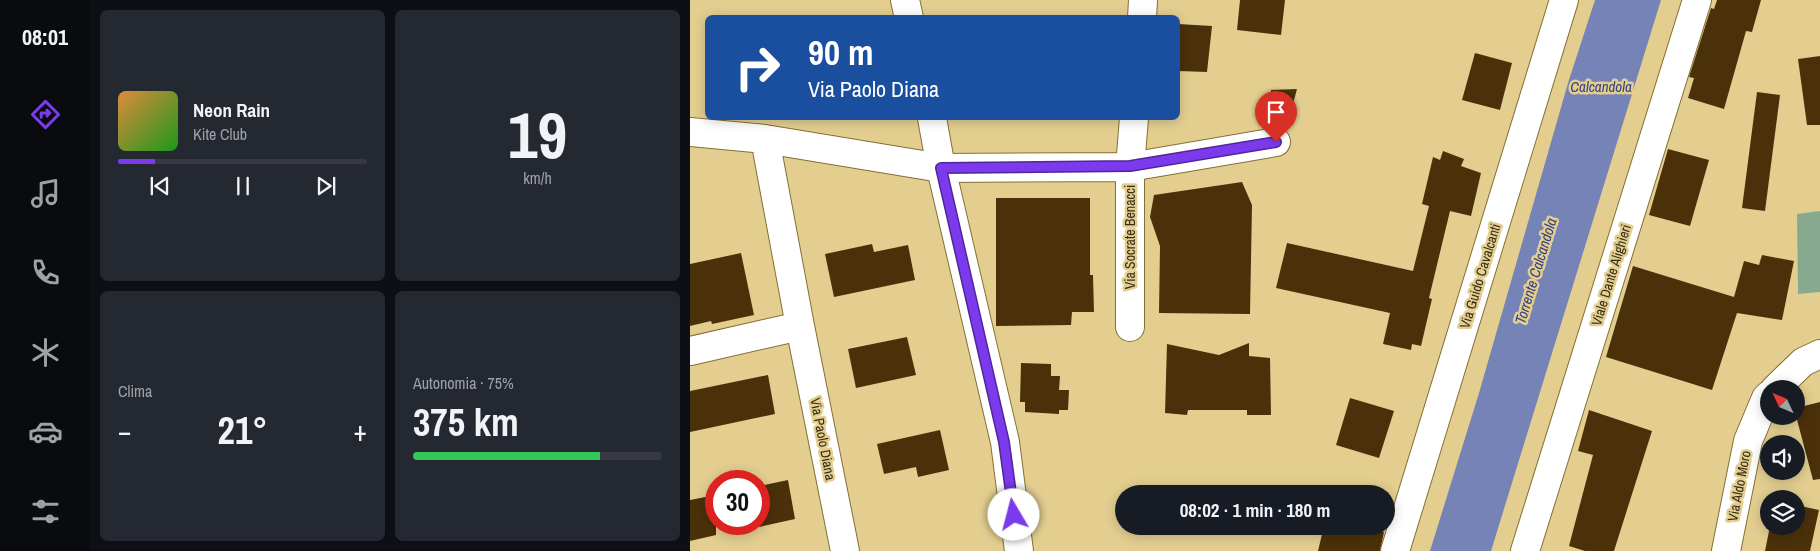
<!DOCTYPE html>
<html lang="it">
<meta charset="utf-8">
<style>
:root{--surface:#171b24;--page:#242831;--text:#f1f3f6;--muted:#9ea1a6;--line:#363941;--accent:#7c3aed}
body{margin:0;font-family:"Archivo Narrow",sans-serif;background:var(--page);color:var(--text);height:100vh;display:flex;flex-direction:column;font-size:19px;white-space:nowrap}
*{box-sizing:border-box;margin:0}
p{font-size:16px;color:var(--muted)}
.icon{flex:none;width:28px;height:28px;fill:none;stroke:currentColor;stroke-width:2;stroke-linecap:round;stroke-linejoin:round}
.map{position:relative;flex:1;overflow:hidden}
.sheet{display:flex;flex-direction:column;gap:10px;padding:10px;background:#0d0f14;width:600px}
.sheet>*{flex:none}
.banner{position:absolute;left:15px;top:15px;width:475px;height:105px;border-radius:8px;box-shadow:0 2px 12px #0003;background:#1a4fa0;color:#fff;overflow:hidden}
.needle{width:32px;rotate:314deg}
.controls{position:absolute;left:1070px;top:380px;display:grid;gap:10px}
.controls a{display:grid;place-items:center;width:45px;height:45px;border-radius:50%;background:var(--surface);box-shadow:0 2px 12px #0003;font-size:25px}
.speed{position:absolute;left:15px;top:470px;display:flex;gap:10px;font-size:25px;font-weight:700;text-align:center}
.speed>*{display:grid;place-content:center;width:65px;height:65px;border-radius:50%;background:var(--surface);box-shadow:0 2px 12px #0003;line-height:1}
.speed .limit{border:8px solid #d22;background:#fff;color:#111}
.pin{position:absolute;display:grid;place-items:center;width:42px;height:42px;color:#fff;margin:-51px -21px;border-radius:50% 50% 50% 0;rotate:-45deg;box-shadow:0 0 5px #0007}
.pin .icon{rotate:45deg}
.me{position:absolute;width:55px;margin:-28px;rotate:352deg;stroke-linejoin:round;filter:drop-shadow(0 0 4px #0008)}
.turn{display:flex;align-items:center;gap:18px;height:105px;padding:0 20px;font-size:22px}
.turn .icon{width:65px;height:65px;stroke-width:2.5}
.turn b{display:block;font-size:35px;line-height:42px}
.big{font-size:38px;font-weight:700;line-height:1.1}
.sheet .tile{flex:1;display:flex;flex-direction:column;justify-content:center;gap:8px;min-width:0;padding:0 18px;border-radius:8px;background:var(--page)}
.sheet .dial{align-items:center;gap:0}
.dial b{font-size:65px;line-height:1}
.song{display:flex;align-items:center;gap:15px}
.cover{width:60px;height:60px;border-radius:8px;background:linear-gradient(135deg,hsl(30 70% 55%),hsl(120 70% 35%))}
.played{height:5px;border-radius:2px;background:linear-gradient(90deg,var(--accent) 15%,var(--line) 15%)}
.keys{display:flex;justify-content:space-around;direction:ltr}
.heat{display:flex;justify-content:space-between;align-items:center;font-size:28px;direction:ltr}
.charge{height:8px;border-radius:4px;background:linear-gradient(90deg,#34c759 75%,var(--line) 0)}
.sheet .tiles{flex:1;display:grid;gap:10px;grid-template-columns:repeat(2,1fr)}
.trip{position:absolute;left:425px;top:485px;width:280px;height:50px;border-radius:25px;background:var(--surface);box-shadow:0 2px 12px #0003;font-weight:700;line-height:50px;text-align:center}
main{display:flex;flex:1;min-height:0}
.menu{display:flex;flex-direction:column;width:90px;justify-content:space-around;align-items:center;background:#090b0e;color:var(--muted)}
.menu .icon{width:35px;height:35px}
.menu .on{color:var(--accent)}
.menu b{font-size:22px;color:var(--text)}
.map>svg:first-child{display:block}
</style>
<main>
<nav class="menu">
<b>08:01</b>
<svg class="icon on" aria-label="directions" viewBox="0 0 24 24"><path d="M12 3l9 9-9 9-9-9zM9 14v-3h6M13 9l2 2-2 2"/></svg>
<svg class="icon" aria-label="music" viewBox="0 0 24 24"><path d="M9 18V5l10-2v13"/><circle cx="6" cy="18" r="3"/><circle cx="16" cy="16" r="3"/></svg>
<svg class="icon" aria-label="phone" viewBox="0 0 24 24"><path d="M5 4h4l2 5-3 2q2 4 5 5l2-3 5 2v4C11 20 4 13 5 4z"/></svg>
<svg class="icon" aria-label="climate" viewBox="0 0 24 24"><path d="M12 3v18M4 7l16 10M4 17L20 7"/></svg>
<svg class="icon" aria-label="car" viewBox="0 0 24 24"><path d="M5 17H2v-5l4-1 3-4h7l3 4 3 1v5h-3M9 17h6M6 11h13"/><circle cx="7" cy="17" r="2"/><circle cx="17" cy="17" r="2"/></svg>
<svg class="icon" aria-label="filters" viewBox="0 0 24 24"><path d="M4 7h16M4 17h16"/><circle cx="9" cy="7" r="2"/><circle cx="15" cy="17" r="2"/></svg>
</nav>
<section class="sheet">
<div class="tiles">
<div class="tile">
<div class="song"><i class="cover"></i><div><b>Neon Rain</b><p>Kite Club</p></div></div>
<div class="played"></div>
<div class="keys"><svg class="icon" aria-label="previous" viewBox="0 0 24 24"><path d="M18 5L8 12l10 7zM5 5v14"/></svg><svg class="icon" aria-label="pause" viewBox="0 0 24 24"><path d="M8 5v14M16 5v14"/></svg><svg class="icon" aria-label="next" viewBox="0 0 24 24"><path d="M6 5l10 7-10 7zM19 5v14"/></svg></div>
</div>
<div class="tile dial"><b>19</b><p>km/h</p></div>
<div class="tile"><p>Clima</p>
<div class="heat"><a>−</a><b class="big">21°</b><a>+</a></div>
</div>
<div class="tile"><p>Autonomia · 75%</p><b class="big">375 km</b><div class="charge"></div></div>
</div>
</section>
<div class="map">
<svg width="1130" height="551" viewBox="0 0 1130 551">
<rect width="100%" height="100%" fill="#e3ce90"/>
<path fill="#87aa8f" d="M 1130,211 L 1130,292 L 1108,294 L 1107,214 Z"/>
<path fill="#7583b7" d="M 905,0 L 971,0 L 801,551 L 740,551 L 789,393 L 878,83 Z"/>
<path fill="#4b310a" d="M 550,0 L 595,0 L 591,35 L 547,30 Z
M 1027,0 L 1071,0 L 1062,32 L 1056,31 L 1034,109 L 998,98 L 1004,78 L 999,77 L 1021,8 L 1024,9 Z
M 488,24 L 522,26 L 517,72 L 488,71 Z
M 785,53 L 822,63 L 810,110 L 772,100 Z
M 1130,56 L 1130,125 L 1117,125 L 1108,59 Z
M 607,89 L 600,115 L 579,113 L 581,90 Z
M 1067,92 L 1090,95 L 1075,211 L 1052,208 Z
M 978,149 L 1019,160 L 1000,226 L 959,215 Z
M 753,151 L 774,159 L 771,166 L 791,173 L 781,216 L 760,211 L 739,298 L 742,299 L 731,346 L 722,344 L 721,350 L 693,344 L 700,313 L 586,288 L 597,243 L 723,271 L 739,206 L 732,204 L 743,157 L 750,160 Z
M 552,182 L 562,205 L 560,314 L 469,313 L 470,246 L 460,217 L 464,195 Z
M 306,198 L 400,198 L 400,275 L 403,275 L 404,312 L 382,312 L 381,325 L 306,326 Z
M 182,244 L 184,252 L 218,245 L 225,280 L 144,297 L 135,254 Z
M 51,253 L 64,315 L 22,324 L 21,321 L 0,326 L 0,264 Z
M 1072,255 L 1104,261 L 1092,320 L 1047,313 L 1022,390 L 916,357 L 943,266 L 1044,297 L 1054,261 L 1069,265 Z
M 217,337 L 226,375 L 166,388 L 158,349 Z
M 559,343 L 559,356 L 580,358 L 581,415 L 557,415 L 557,410 L 498,410 L 497,415 L 475,413 L 477,344 L 529,355 Z
M 331,363 L 361,364 L 361,376 L 370,376 L 369,390 L 379,390 L 378,410 L 369,410 L 369,414 L 335,412 L 335,402 L 330,402 Z
M 78,375 L 85,414 L 0,432 L 0,391 Z
M 660,398 L 704,411 L 689,458 L 646,445 Z
M 1130,402 L 1130,479 L 1123,480 L 1106,416 L 1106,408 Z
M 899,410 L 962,431 L 924,551 L 895,551 L 879,546 L 903,455 L 888,451 Z
M 250,430 L 259,470 L 228,477 L 226,467 L 194,474 L 187,444 Z
M 98,480 L 105,519 L 69,527 L 69,486 Z
M 26,495 L 26,535 L 0,541 L 0,500 Z
M 1106,505 L 1129,510 L 1120,551 L 1075,551 L 1080,526 L 1106,526 Z
M 634,526 L 674,526 L 694,532 L 690,551 L 628,551 Z"/>
<g fill="none" stroke-linecap="round" stroke-linejoin="round">
<defs>
<path id="minor" d="M 215,0 L 219,18
M 452,18 L 453,0
M 242,118 L 251,168 L 315,442 L 329,551
M 0,132 L 75,139 L 251,168 L 440,167 L 586,142
M 75,139 L 110,326 L 155,551
M 440,327 L 440,167 L 444,118
M 0,351 L 110,326
M 1085,389 L 1113,362 L 1130,354
M 705,551 L 874,0
M 1036,551 L 1058,441 L 1076,398 L 1079,395"/>
<path id="tertiary" d="M 835,551 L 1007,0"/>
</defs>
<use href="#minor" stroke="#847033" stroke-width="30"/>
<use href="#tertiary" stroke="#847033" stroke-width="30"/>
<use href="#minor" stroke="#fff" stroke-width="28"/>
<use href="#tertiary" stroke="#fff" stroke-width="28"/>
</g>
<g fill="none" stroke-linecap="round" stroke-linejoin="round">
<defs>
<path id="route" d="M 324,515 L 314,442 L 251,168 L 440,166 L 586,142"/>
</defs>
<use href="#route" stroke="#51269a" stroke-width="12"/>
<use href="#route" stroke="#7c3aed" stroke-width="9"/>
</g>
<g text-anchor="middle" stroke-width="5" stroke-linejoin="round" paint-order="stroke">
<g font-size="14" fill="#362d14" stroke="#e3ce90">
<text transform="translate(440 237) rotate(-90)" y="5">Via Socrate Benacci</text>
<text transform="translate(921 275) rotate(-73)" y="5">Viale Dante Alighieri</text>
<text transform="translate(790 276) rotate(-73)" y="5">Via Guido Cavalcanti</text>
<text transform="translate(133 439) rotate(79)" y="5">Via Paolo Diana</text>
<text transform="translate(1049 486) rotate(-79)" y="5">Via Aldo Moro</text>
</g>
<g font-size="15" font-style="italic" fill="#344283" stroke="#e3ce90">
<text x="911" y="92">Calcandola</text>
<text transform="translate(846 271) rotate(-73)" y="5">Torrente Calcandola</text>
</g>
</g>
</svg>
<div class="controls">
<a><svg class="needle" viewBox="-14 -14 28 28"><path d="M0-13l5 13h-10z" fill="#e53935"/><path d="M0 13l5-13h-10z" fill="#9ea1a6"/></svg></a>
<a><svg class="icon" aria-label="sound" viewBox="0 0 24 24"><path d="M4 9h4l5-4v14l-5-4H4zM17 9q2 3 0 6"/></svg></a>
<a><svg class="icon" aria-label="layers" viewBox="0 0 24 24"><path d="M12 4l9 5-9 5-9-5zM3 14l9 5 9-5"/></svg></a>
</div>
<div class="speed"><div class="limit">30</div></div>
<div class="pin" style="left:586px;top:142px;background:#d93025"><svg class="icon" aria-label="arrive" viewBox="0 0 24 24"><path d="M6 21V4h12l-3 4 3 4H6"/></svg></div>
<svg class="me" style="left:324px;top:515px" viewBox="-20 -20 40 40"><circle r="19" fill="#fff"/><path d="M0-13L10 11 0 6-10 11z" fill="#7c3aed"/></svg>
<div class="trip">08:02 · 1 min · 180 m</div>
<div class="banner">
<div class="turn"><svg class="icon" aria-label="right" viewBox="0 0 24 24"><path d="M7 20v-9h11M14 6l5 5-5 5"/></svg><div><b>90 m</b>Via Paolo Diana</div></div>
</div>
</div>
</main>
